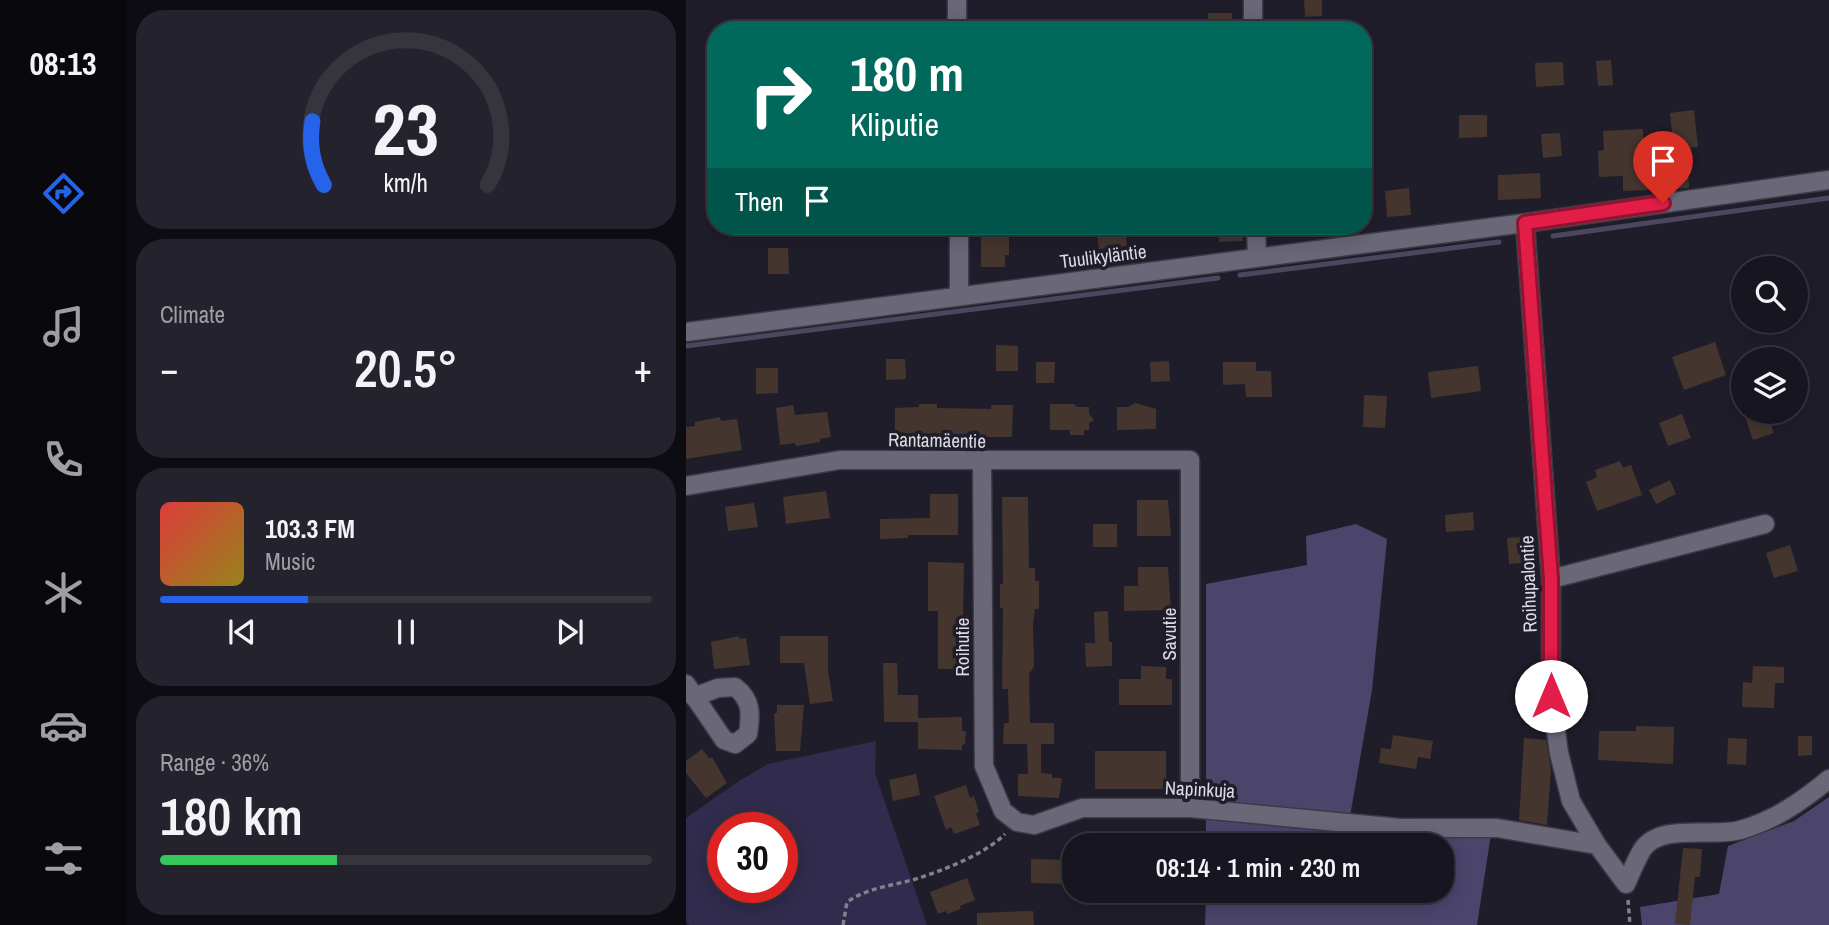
<!DOCTYPE html>
<meta charset="utf-8">
<style>
:root{--surface:#171620;--page:#24232d;--text:#f1f3f6;--muted:#9e9fa5;--line:#36353e;--accent:#2563eb}
body{margin:0;font-family:"Archivo Narrow",sans-serif;background:var(--page);color:var(--text);height:100vh;display:flex;flex-direction:column;font-size:26px;white-space:nowrap}
*{box-sizing:border-box;margin:0}
p{font-size:23px;color:var(--muted)}
.icon{flex:none;width:38px;height:38px;fill:none;stroke:currentColor;stroke-width:2;stroke-linecap:round;stroke-linejoin:round}
.map{position:relative;flex:1;overflow:hidden}
.panel{display:flex;flex-direction:column;gap:10px;padding:10px;background:#0d0c12;width:560px}
.panel>*{flex:none}
.banner{position:absolute;left:21px;top:21px;width:665px;height:214px;border-radius:28px;box-shadow:0 4px 18px #0003,0 0 0 2px var(--line);background:#00695c;color:#fff;overflow:hidden}
.controls{position:absolute;left:1045px;top:256px;display:grid;gap:14px}
.controls a{display:grid;place-items:center;width:77px;height:77px;border-radius:50%;background:var(--surface);box-shadow:0 4px 18px #0003,0 0 0 2px var(--line);font-size:35px}
.speed{position:absolute;left:21px;top:812px;display:flex;gap:14px;font-size:35px;font-weight:700;text-align:center}
.speed>*{display:grid;place-content:center;width:91px;height:91px;border-radius:50%;background:var(--surface);box-shadow:0 4px 18px #0003,0 0 0 2px var(--line);line-height:1}
.speed .limit{border:10px solid #d22;background:#fff;color:#111}
.pin{position:absolute;display:grid;place-items:center;width:60px;height:60px;color:#fff;margin:-72px -30px;border-radius:50% 50% 50% 0;rotate:-45deg;box-shadow:0 0 7px #0007}
.pin .icon{rotate:45deg}
.me{position:absolute;width:77px;margin:-38px;rotate:0deg;stroke-linejoin:round;filter:drop-shadow(0 0 5px #0008)}
.turn{display:flex;align-items:center;gap:24px;height:147px;padding:0 28px;font-size:32px}
.turn .icon{width:91px;height:91px;stroke-width:2.5}
.turn b{display:block;font-size:49px;line-height:60px}
.then{display:flex;align-items:center;height:66px;padding:0 28px;background:#0003;gap:14px;font-size:26px}
.big{font-size:52px;font-weight:600;line-height:1.1}
.panel .widget{flex:1;display:flex;flex-direction:column;justify-content:center;gap:10px;min-width:0;padding:0 24px;border-radius:28px;background:var(--page)}
.panel .dial{align-items:center;gap:0}
.dial svg{height:182px;overflow:visible;fill:none;stroke:var(--line);stroke-width:7;stroke-linecap:round;text-anchor:middle}
.dial text{fill:var(--text);stroke:none}
.song{display:flex;align-items:center;gap:21px}
.cover{width:84px;height:84px;border-radius:10px;background:linear-gradient(135deg,hsl(0 70% 55%),hsl(50 70% 35%))}
.played{height:7px;border-radius:4px;background:linear-gradient(90deg,var(--accent) 30%,var(--line) 30%)}
.keys{display:flex;justify-content:space-around;direction:ltr}
.heat{display:flex;justify-content:space-between;align-items:center;font-size:38px;direction:ltr}
.charge{height:10px;border-radius:5px;background:linear-gradient(90deg,#34c759 36%,var(--line) 0)}
.trip{position:absolute;left:376px;top:833px;width:392px;height:70px;border-radius:28px;background:var(--surface);box-shadow:0 4px 18px #0003,0 0 0 2px var(--line);font-weight:600;line-height:70px;text-align:center}
main{display:flex;flex:1;min-height:0}
.menu{display:flex;flex-direction:column;width:126px;justify-content:space-around;align-items:center;background:#09090d;color:var(--muted)}
.menu .icon{width:49px;height:49px}
.menu .current{color:var(--accent)}
.menu b{font-size:32px;color:var(--text)}
.map>svg:first-child{display:block}
</style>
<main>
<nav class="menu">
<b>08:13</b>
<svg class="icon current" aria-label="directions" viewBox="0 0 24 24"><path d="M12 3l9 9-9 9-9-9zM9 14v-3h6M13 9l2 2-2 2"/></svg>
<svg class="icon" aria-label="music" viewBox="0 0 24 24"><path d="M9 18V5l10-2v13"/><circle cx="6" cy="18" r="3"/><circle cx="16" cy="16" r="3"/></svg>
<svg class="icon" aria-label="phone" viewBox="0 0 24 24"><path d="M5 4h4l2 5-3 2q2 4 5 5l2-3 5 2v4C11 20 4 13 5 4z"/></svg>
<svg class="icon" aria-label="climate" viewBox="0 0 24 24"><path d="M12 3v18M4 7l16 10M4 17L20 7"/></svg>
<svg class="icon" aria-label="car" viewBox="0 0 24 24"><path d="M5 17H2v-5l4-1 3-4h7l3 4 3 1v5h-3M9 17h6M6 11h13"/><circle cx="7" cy="17" r="2"/><circle cx="17" cy="17" r="2"/></svg>
<svg class="icon" aria-label="filters" viewBox="0 0 24 24"><path d="M4 7h16M4 17h16"/><circle cx="9" cy="7" r="2"/><circle cx="15" cy="17" r="2"/></svg>
</nav>
<section class="panel">
<div class="widget dial"><svg viewBox="0 0 100 80">
<path d="M14 69A42 42 0 1 1 86 69"/>
<path d="M14 69A42 42 0 0 1 9 41" stroke="#2563eb"/>
<text x="50" y="56" font-size="32" font-weight="700">23</text>
<text x="50" y="72" font-size="11">km/h</text>
</svg></div>
<div class="widget"><p>Climate</p>
<div class="heat"><a>−</a><b class="big">20.5°</b><a>+</a></div>
</div>
<div class="widget">
<div class="song"><i class="cover"></i><div><b>103.3 FM</b><p>Music</p></div></div>
<div class="played"></div>
<div class="keys"><svg class="icon" aria-label="previous" viewBox="0 0 24 24"><path d="M18 5L8 12l10 7zM5 5v14"/></svg><svg class="icon" aria-label="pause" viewBox="0 0 24 24"><path d="M8 5v14M16 5v14"/></svg><svg class="icon" aria-label="next" viewBox="0 0 24 24"><path d="M6 5l10 7-10 7zM19 5v14"/></svg></div>
</div>
<div class="widget"><p>Range · 36%</p><b class="big">180 km</b><div class="charge"></div></div>
</section>
<div class="map">
<svg width="1143" height="925" viewBox="0 0 1143 925">
<rect width="100%" height="100%" fill="#1f1d2a"/>
<path fill="#312b4d" fill-rule="evenodd" d="M 190,741 L 189,773 L 241,925 L 3,925 L 0,920 L 0,818 L 53,781 L 82,764 ZM 37,828 L 96,828 L 96,887 L 37,887 Z"/>
<path fill="#4b456c" d="M 670,524 L 701,539 L 686,690 L 662,828 L 805,834 L 791,925 L 519,925 L 520,891 L 756,891 L 756,845 L 520,845 L 520,584 L 621,565 L 620,536 Z
M 1143,797 L 1143,925 L 956,925 L 954,907 L 1033,894 L 1042,846 L 1108,821 Z"/>
<g fill="none" stroke-linecap="round" stroke-linejoin="round">
<path stroke="#4c465f" stroke-width="5" d="M 867,236 L 1143,198
M 554,275 L 813,242
M 0,346 L 532,278"/>
</g>
<path fill="#44362e" d="M 618,0 L 636,0 L 636,16 L 619,17 Z
M 522,13 L 546,13 L 546,30 L 522,30 Z
M 925,60 L 927,85 L 912,86 L 910,61 Z
M 877,62 L 878,85 L 850,87 L 849,63 Z
M 1008,110 L 1012,147 L 1001,148 L 1003,188 L 937,191 L 937,176 L 913,177 L 912,151 L 918,150 L 917,131 L 957,129 L 959,174 L 990,173 L 984,113 Z
M 773,115 L 801,115 L 801,137 L 773,138 Z
M 874,133 L 876,156 L 857,158 L 855,134 Z
M 854,173 L 855,198 L 812,200 L 812,175 Z
M 723,188 L 725,215 L 701,217 L 699,191 Z
M 410,226 L 439,226 L 441,246 L 413,249 Z
M 556,226 L 557,241 L 533,242 L 532,228 Z
M 295,232 L 323,232 L 323,255 L 319,255 L 319,267 L 295,267 Z
M 82,248 L 102,248 L 103,274 L 82,274 Z
M 1029,342 L 1040,375 L 998,390 L 986,357 Z
M 310,345 L 332,346 L 332,371 L 310,371 Z
M 200,359 L 219,359 L 220,379 L 200,380 Z
M 483,361 L 484,381 L 465,382 L 464,362 Z
M 350,362 L 369,362 L 368,383 L 350,383 Z
M 537,362 L 570,362 L 570,371 L 585,371 L 586,397 L 560,397 L 559,384 L 537,385 Z
M 792,366 L 795,391 L 745,398 L 742,372 Z
M 70,368 L 92,368 L 92,393 L 70,394 Z
M 678,395 L 701,396 L 699,428 L 677,427 Z
M 449,403 L 470,409 L 470,429 L 431,430 L 431,407 L 442,407 Z
M 233,404 L 251,404 L 251,408 L 305,409 L 305,405 L 327,405 L 326,437 L 280,437 L 280,434 L 242,434 L 243,439 L 226,439 L 226,437 L 218,436 L 218,434 L 209,434 L 209,408 L 233,407 Z
M 364,404 L 388,404 L 391,407 L 403,407 L 403,414 L 408,420 L 403,423 L 403,430 L 398,430 L 398,435 L 384,435 L 384,430 L 364,430 Z
M 107,405 L 109,415 L 141,412 L 145,437 L 134,439 L 134,442 L 110,446 L 109,443 L 94,445 L 90,408 Z
M 1057,411 L 1080,411 L 1088,433 L 1067,440 Z
M 996,414 L 1005,438 L 982,446 L 973,423 Z
M 34,417 L 35,421 L 51,419 L 56,450 L 0,459 L 0,427 L 9,426 L 9,422 Z
M 934,461 L 937,468 L 945,465 L 956,495 L 911,511 L 900,482 L 911,477 L 909,470 Z
M 984,480 L 990,494 L 970,504 L 963,490 Z
M 140,491 L 144,518 L 100,524 L 97,497 Z
M 244,494 L 272,494 L 272,535 L 222,535 L 222,538 L 194,539 L 194,519 L 244,518 Z
M 316,497 L 342,497 L 343,568 L 349,568 L 349,581 L 353,581 L 353,609 L 349,609 L 347,625 L 348,667 L 343,674 L 344,723 L 368,723 L 368,744 L 355,744 L 355,773 L 366,774 L 366,778 L 376,778 L 373,798 L 332,796 L 332,774 L 342,774 L 341,744 L 317,744 L 318,723 L 323,723 L 322,689 L 316,689 L 317,608 L 314,608 L 314,584 L 317,584 Z
M 451,500 L 482,500 L 485,536 L 451,536 Z
M 68,503 L 72,527 L 42,531 L 39,507 Z
M 787,512 L 788,530 L 760,532 L 759,515 Z
M 407,524 L 431,524 L 431,547 L 407,547 Z
M 847,536 L 849,562 L 823,564 L 821,538 Z
M 1104,545 L 1112,571 L 1088,578 L 1080,553 Z
M 242,562 L 278,563 L 276,669 L 252,669 L 252,611 L 242,611 Z
M 452,567 L 482,567 L 485,610 L 438,611 L 438,586 L 452,586 Z
M 422,611 L 423,642 L 426,642 L 426,666 L 400,667 L 399,643 L 409,643 L 408,612 Z
M 53,636 L 53,639 L 60,638 L 64,665 L 28,669 L 25,642 Z
M 94,636 L 142,636 L 142,671 L 147,701 L 124,704 L 118,663 L 94,663 Z
M 197,663 L 211,663 L 212,695 L 232,695 L 232,718 L 276,717 L 276,731 L 280,731 L 279,744 L 276,745 L 276,750 L 232,749 L 232,722 L 198,722 Z
M 455,666 L 480,667 L 480,679 L 486,679 L 486,705 L 433,705 L 433,679 L 455,679 Z
M 1067,666 L 1098,667 L 1098,683 L 1089,683 L 1088,708 L 1056,707 L 1057,682 L 1066,683 Z
M 91,705 L 118,705 L 114,751 L 90,751 L 88,713 L 91,713 Z
M 950,726 L 988,727 L 987,764 L 912,760 L 913,731 L 950,731 Z
M 707,735 L 747,741 L 744,759 L 732,757 L 730,769 L 693,763 L 695,748 L 705,749 Z
M 1112,736 L 1126,736 L 1126,755 L 1112,756 Z
M 838,738 L 860,740 L 865,769 L 861,825 L 833,820 Z
M 1042,738 L 1061,739 L 1060,765 L 1041,764 Z
M 16,749 L 24,759 L 26,757 L 41,783 L 20,798 L 0,773 L 0,761 Z
M 409,751 L 480,751 L 480,789 L 409,789 Z
M 230,774 L 234,795 L 207,801 L 203,780 Z
M 280,785 L 284,798 L 288,796 L 293,812 L 290,813 L 294,825 L 268,834 L 265,827 L 260,830 L 248,796 Z
M 997,848 L 1016,849 L 1014,877 L 1009,877 L 1004,925 L 989,924 Z
M 345,859 L 385,860 L 385,884 L 345,883 Z
M 281,878 L 289,900 L 274,906 L 275,909 L 261,914 L 260,911 L 252,914 L 244,892 Z
M 347,911 L 348,925 L 291,925 L 291,913 Z"/>
<g fill="none" stroke-linecap="round" stroke-linejoin="round">
<defs>
<path id="minor" d="M 271,0 L 271,30
M 567,0 L 567,30
M 839,223 L 865,579 L 865,696 L 873,753 L 885,801 L 911,845 L 940,884 C 945,873 950,860 956,850 C 974,822 1027,838 1054,830 C 1089,820 1115,802 1143,779
M 273,226 L 273,295
M 570,226 L 571,257
M 0,332 L 839,223 L 1143,180
M 296,462 L 298,766 L 317,811 L 331,822 L 348,825 L 396,808 L 504,808 L 714,828 L 811,828 L 911,845
M 0,486 L 154,460 L 504,460 L 504,808
M 865,579 L 1079,524
M 0,684 L 38,740 L 49,744 L 62,734 C 65,714 66,700 49,687 L 32,688 L 8,697"/>
</defs>
<use href="#minor" stroke="#3c3a44" stroke-width="21"/>
<path stroke="#81808b" stroke-width="3.5" stroke-dasharray="5 3.5" stroke-linecap="butt" d="M 942,900 L 944,925
M 157,925 L 161,902 C 183,887 207,886 233,878 C 260,869 299,854 319,834"/>
<use href="#minor" stroke="#6a6878" stroke-width="18"/>
</g>
<g fill="none" stroke-linecap="round" stroke-linejoin="round">
<defs>
<path id="route" d="M 865,696 L 865,579 L 839,223 L 977,203"/>
</defs>
<use href="#route" stroke="#92132f" stroke-width="18"/>
<use href="#route" stroke="#e11d48" stroke-width="12"/>
</g>
<g text-anchor="middle" stroke-width="7" stroke-linejoin="round" paint-order="stroke">
<g font-size="19" fill="#dcdbe4" stroke="#1f1d2a">
<text transform="translate(417 256) rotate(-7)" y="7">Tuulikyläntie</text>
<text transform="translate(251 440) rotate(1)" y="7">Rantamäentie</text>
<text transform="translate(842 584) rotate(-92)" y="7">Roihupalontie</text>
<text transform="translate(483 634) rotate(-90)" y="7">Savutie</text>
<text transform="translate(276 647) rotate(-90)" y="7">Roihutie</text>
<text transform="translate(514 789) rotate(3)" y="7">Napinkuja</text>
</g>
</g>
</svg>
<div class="controls">
<a><svg class="icon" aria-label="search" viewBox="0 0 24 24"><circle cx="10" cy="10" r="6"/><path d="M15 15l6 6"/></svg></a>
<a><svg class="icon" aria-label="layers" viewBox="0 0 24 24"><path d="M12 4l9 5-9 5-9-5zM3 14l9 5 9-5"/></svg></a>
</div>
<div class="speed"><div class="limit">30</div></div>
<div class="pin" style="left:977px;top:203px;background:#d93025"><svg class="icon" aria-label="arrive" viewBox="0 0 24 24"><path d="M6 21V4h12l-3 4 3 4H6"/></svg></div>
<svg class="me" style="left:865px;top:696px" viewBox="-20 -20 40 40"><circle r="19" fill="#fff"/><path d="M0-13L10 11 0 6-10 11z" fill="#e11d48"/></svg>
<div class="trip">08:14 · 1 min · 230 m</div>
<div class="banner">
<div class="turn"><svg class="icon" aria-label="right" viewBox="0 0 24 24"><path d="M7 20v-9h11M14 6l5 5-5 5"/></svg><div><b>180 m</b>Kliputie</div></div>
<div class="then">Then<svg class="icon" aria-label="arrive" viewBox="0 0 24 24"><path d="M6 21V4h12l-3 4 3 4H6"/></svg></div>
</div>
</div>
</main>
